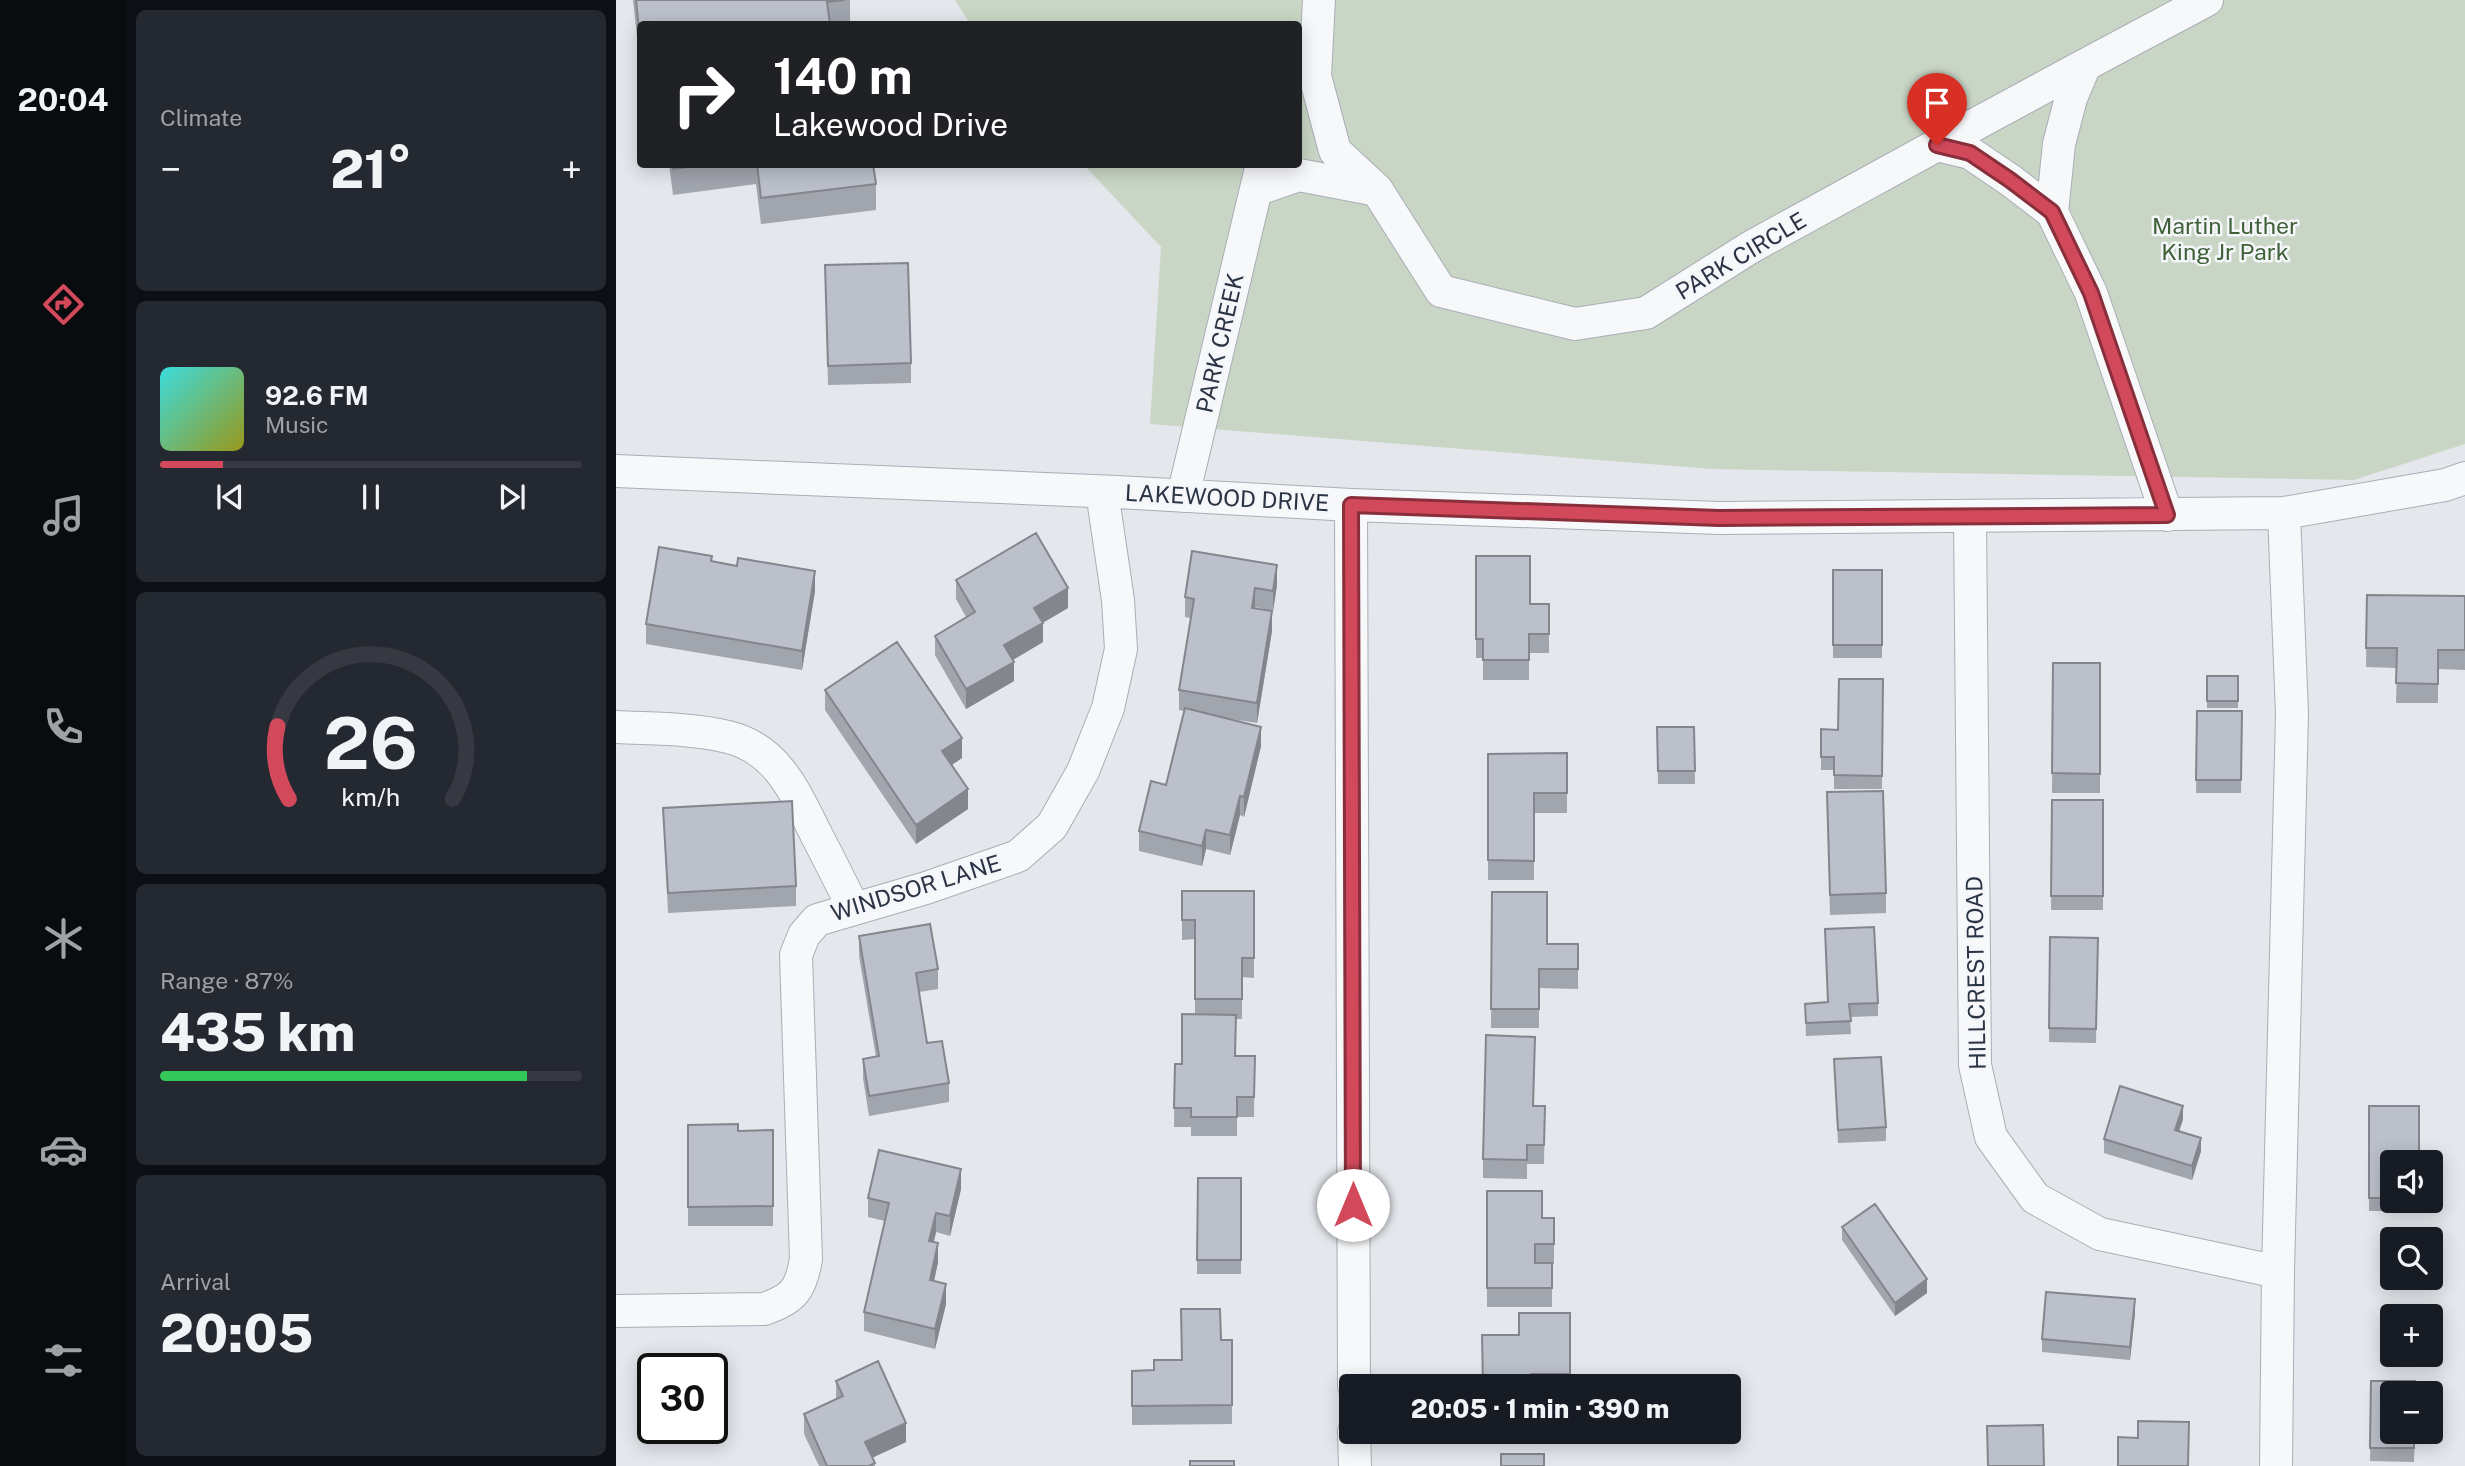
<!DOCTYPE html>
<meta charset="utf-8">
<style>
:root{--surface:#171b24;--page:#242831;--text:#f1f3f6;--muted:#9ea1a6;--line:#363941;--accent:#d1495b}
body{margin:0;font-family:"Public Sans",sans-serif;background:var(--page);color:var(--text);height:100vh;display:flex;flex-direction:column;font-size:26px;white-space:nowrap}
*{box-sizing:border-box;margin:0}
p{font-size:23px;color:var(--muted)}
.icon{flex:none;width:38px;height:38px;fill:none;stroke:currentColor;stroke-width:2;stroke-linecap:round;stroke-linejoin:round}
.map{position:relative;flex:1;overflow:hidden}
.side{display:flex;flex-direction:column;gap:10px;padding:10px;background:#0d0f14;width:490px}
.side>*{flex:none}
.hud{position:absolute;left:21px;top:21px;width:665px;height:147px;border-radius:7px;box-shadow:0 4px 18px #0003;background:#202124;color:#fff;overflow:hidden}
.buttons{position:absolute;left:1764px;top:1150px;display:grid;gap:14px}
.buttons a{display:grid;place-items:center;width:63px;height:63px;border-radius:7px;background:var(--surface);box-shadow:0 4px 18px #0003;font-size:35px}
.speed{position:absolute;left:21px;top:1353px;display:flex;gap:14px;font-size:35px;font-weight:700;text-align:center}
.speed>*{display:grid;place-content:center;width:91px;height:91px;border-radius:50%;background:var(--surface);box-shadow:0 4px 18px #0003;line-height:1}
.speed .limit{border:4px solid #111;border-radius:10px;background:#fff;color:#111}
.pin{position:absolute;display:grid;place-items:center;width:60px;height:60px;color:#fff;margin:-72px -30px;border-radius:50% 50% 50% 0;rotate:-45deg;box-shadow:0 0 7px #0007}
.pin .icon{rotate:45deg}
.me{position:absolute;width:77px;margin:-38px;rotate:0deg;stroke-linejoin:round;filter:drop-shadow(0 0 5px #0008)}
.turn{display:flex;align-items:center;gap:24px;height:147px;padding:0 21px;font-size:32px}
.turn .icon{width:91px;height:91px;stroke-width:2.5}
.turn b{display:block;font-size:49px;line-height:60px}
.big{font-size:52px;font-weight:800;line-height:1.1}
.side .card{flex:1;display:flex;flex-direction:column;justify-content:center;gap:10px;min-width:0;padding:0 24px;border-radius:10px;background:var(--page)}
.side .dial{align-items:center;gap:0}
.dial svg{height:182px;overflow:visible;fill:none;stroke:var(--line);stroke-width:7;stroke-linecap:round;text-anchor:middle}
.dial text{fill:var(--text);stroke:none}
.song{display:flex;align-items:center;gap:21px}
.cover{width:84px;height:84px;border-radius:10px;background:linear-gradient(135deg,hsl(180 70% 55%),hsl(60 70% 35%))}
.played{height:7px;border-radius:4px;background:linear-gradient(90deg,var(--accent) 15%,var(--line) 15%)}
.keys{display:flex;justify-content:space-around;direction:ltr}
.heat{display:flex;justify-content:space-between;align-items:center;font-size:38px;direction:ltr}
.charge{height:10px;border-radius:5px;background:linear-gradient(90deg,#34c759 87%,var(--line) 0)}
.trip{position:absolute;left:723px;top:1374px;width:402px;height:70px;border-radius:7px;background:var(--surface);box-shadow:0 4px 18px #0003;font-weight:800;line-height:70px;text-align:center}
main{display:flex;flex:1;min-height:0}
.dock{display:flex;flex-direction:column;width:126px;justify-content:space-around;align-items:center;background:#090b0e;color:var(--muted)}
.dock .icon{width:49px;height:49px}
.dock .on{color:var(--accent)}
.dock b{font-size:32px;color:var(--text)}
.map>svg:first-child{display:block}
</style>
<main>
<nav class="dock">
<b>20:04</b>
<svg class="icon on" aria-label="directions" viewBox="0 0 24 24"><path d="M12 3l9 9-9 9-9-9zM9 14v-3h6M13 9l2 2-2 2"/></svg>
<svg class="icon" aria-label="music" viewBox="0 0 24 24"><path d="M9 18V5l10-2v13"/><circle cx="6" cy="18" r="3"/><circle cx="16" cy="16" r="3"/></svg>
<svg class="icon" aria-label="phone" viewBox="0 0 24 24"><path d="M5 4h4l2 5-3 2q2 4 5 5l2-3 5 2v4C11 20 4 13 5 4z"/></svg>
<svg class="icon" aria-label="climate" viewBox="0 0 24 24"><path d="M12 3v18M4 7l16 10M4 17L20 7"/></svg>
<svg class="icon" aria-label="car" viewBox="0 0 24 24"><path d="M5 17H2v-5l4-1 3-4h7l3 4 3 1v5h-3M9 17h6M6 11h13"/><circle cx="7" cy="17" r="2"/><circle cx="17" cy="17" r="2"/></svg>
<svg class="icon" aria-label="filters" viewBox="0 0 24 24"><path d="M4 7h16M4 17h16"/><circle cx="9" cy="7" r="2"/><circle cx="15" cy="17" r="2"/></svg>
</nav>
<section class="side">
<div class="card"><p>Climate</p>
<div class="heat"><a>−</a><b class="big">21°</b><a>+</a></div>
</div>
<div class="card">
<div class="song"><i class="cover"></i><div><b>92.6 FM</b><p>Music</p></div></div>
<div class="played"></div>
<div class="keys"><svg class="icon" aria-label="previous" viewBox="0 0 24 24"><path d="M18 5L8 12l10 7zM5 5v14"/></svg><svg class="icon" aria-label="pause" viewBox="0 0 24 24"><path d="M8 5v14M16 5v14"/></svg><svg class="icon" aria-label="next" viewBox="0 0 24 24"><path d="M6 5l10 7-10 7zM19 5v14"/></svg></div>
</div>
<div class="card dial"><svg viewBox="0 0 100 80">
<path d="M14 69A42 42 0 1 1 86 69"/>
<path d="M14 69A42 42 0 0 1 9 37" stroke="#d1495b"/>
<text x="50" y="56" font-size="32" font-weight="700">26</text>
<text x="50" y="72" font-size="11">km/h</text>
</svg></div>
<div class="card"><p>Range · 87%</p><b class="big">435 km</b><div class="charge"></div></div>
<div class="card"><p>Arrival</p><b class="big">20:05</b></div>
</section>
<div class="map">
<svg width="1849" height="1466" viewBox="0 0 1849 1466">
<rect width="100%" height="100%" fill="#e4e7ec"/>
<path fill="#c9d6c5" d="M 339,0 L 1849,0 L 1849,444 L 1738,480 L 1096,469 L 534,424 L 545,247 L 468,165 L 682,164 L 682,24 L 354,24 Z"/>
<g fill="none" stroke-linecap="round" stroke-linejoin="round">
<defs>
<path id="street" d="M 703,0 L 699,76 L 719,151 L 761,190 L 825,291 L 959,324 L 1030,313 L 1135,247 L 1321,145 L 1354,153 L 1394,180 L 1436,212 L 1475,293 L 1551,515
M 1321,145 L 1469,65
M 640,190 L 683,175 L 761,190
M 1436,212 L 1443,144 L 1455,98 L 1469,65 L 1591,0
M 0,471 L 501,492 L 735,505 L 1103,518 L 1668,513 L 1829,485 L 1849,478
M 567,496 L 646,164
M 735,505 L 738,1386
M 1354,517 L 1359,1065 L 1375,1137 L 1419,1198 L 1484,1234 L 1662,1272
M 0,727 C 37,729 76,728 112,737 C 162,749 180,794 201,836 C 213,859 225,883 237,907
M 0,1311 L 148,1309 C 178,1299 185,1289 190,1259 L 180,955 L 188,935 L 201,920 L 310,888 L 402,856 L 436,826 L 467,771 L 492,708 L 505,649 L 502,600 L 486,492
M 738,1432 L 739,1466
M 1660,1466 L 1662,1272 L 1676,714 L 1668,513"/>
</defs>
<use href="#street" stroke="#a9aeb7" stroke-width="34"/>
<use href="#street" stroke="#f7f8fa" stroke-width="32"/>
</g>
<path fill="#a1a5ae" d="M 17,0 L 234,0 L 234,24 L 24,24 L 24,65 Z
M 53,164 L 257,164 L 260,184 L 260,210 L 145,224 L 140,184 L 57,195 Z
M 209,265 L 295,363 L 295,383 L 212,385 Z
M 860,556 L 914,604 L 933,604 L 933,653 L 913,653 L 913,680 L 867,680 L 867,658 L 860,658 Z
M 96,561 L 199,591 L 186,670 L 30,644 L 30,624 Z
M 1217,570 L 1266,570 L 1266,658 L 1217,658 Z
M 340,580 L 452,608 L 426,623 L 427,642 L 397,660 L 398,681 L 350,709 L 319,655 L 319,636 L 350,617 L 340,599 Z
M 661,585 L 657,611 L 639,607 L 639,609 L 656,631 L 641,723 L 603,717 L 645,746 L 628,817 L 624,815 L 614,855 L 590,849 L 586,866 L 523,851 L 523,831 L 550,785 L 568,711 L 563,710 L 563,690 L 575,618 L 569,617 L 569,597 Z
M 1751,595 L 1849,596 L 1849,670 L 1822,669 L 1822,703 L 1780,703 L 1781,668 L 1750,667 Z
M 1437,663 L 1484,663 L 1484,793 L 1436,793 Z
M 1591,676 L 1622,676 L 1622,708 L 1591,708 Z
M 1267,679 L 1266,789 L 1218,789 L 1218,770 L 1205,770 L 1205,729 L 1222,730 Z
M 209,690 L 346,758 L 336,765 L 352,809 L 300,844 L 209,710 Z
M 1581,711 L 1626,711 L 1625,793 L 1580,793 Z
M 1041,727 L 1078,727 L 1079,784 L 1042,784 Z
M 951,753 L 951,813 L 918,813 L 918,880 L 872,880 L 872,754 Z
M 1211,792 L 1270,893 L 1270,913 L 1214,915 Z
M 1436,800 L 1487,800 L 1487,910 L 1435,910 Z
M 47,808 L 180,886 L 180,906 L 52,913 Z
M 566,891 L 638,891 L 638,978 L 626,977 L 626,1019 L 620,1019 L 620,1056 L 639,1056 L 638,1117 L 621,1117 L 621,1136 L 575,1136 L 575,1127 L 558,1127 L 559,1064 L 566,1064 L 579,1015 L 579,939 L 566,940 Z
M 876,892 L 931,944 L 962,944 L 962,989 L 923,988 L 923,1028 L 875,1028 Z
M 1209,929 L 1262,1003 L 1262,1016 L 1234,1017 L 1235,1034 L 1190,1036 L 1189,1004 L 1212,1002 Z
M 243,936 L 322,969 L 322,989 L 303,992 L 311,1043 L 333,1083 L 333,1102 L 253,1116 L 247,1078 L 247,1059 L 260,1057 L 243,956 Z
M 1434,937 L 1482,938 L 1480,1043 L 1433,1042 Z
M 1218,1059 L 1270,1127 L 1270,1141 L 1222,1143 Z
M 917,1106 L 929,1106 L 928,1164 L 911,1164 L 911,1179 L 867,1178 L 867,1159 Z
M 1753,1106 L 1776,1162 L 1776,1200 L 1803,1200 L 1803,1211 L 1753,1211 Z
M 1567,1119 L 1563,1131 L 1585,1151 L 1576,1180 L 1488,1153 L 1488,1139 Z
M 72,1125 L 122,1131 L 157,1130 L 157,1226 L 72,1226 Z
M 582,1178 L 625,1178 L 625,1274 L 581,1274 Z
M 345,1189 L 334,1236 L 320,1232 L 318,1242 L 322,1262 L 318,1281 L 330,1304 L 319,1349 L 248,1331 L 248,1312 L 269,1221 L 252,1217 L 252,1198 Z
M 871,1191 L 926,1218 L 938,1218 L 938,1264 L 936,1264 L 936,1307 L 871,1307 Z
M 1226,1227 L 1311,1293 L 1279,1316 L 1226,1240 Z
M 954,1313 L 954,1386 L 867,1386 Z
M 1519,1313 L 1514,1360 L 1426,1352 L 1426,1339 Z
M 605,1340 L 616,1340 L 616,1424 L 516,1425 L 516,1371 L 538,1370 L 565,1360 Z
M 220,1381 L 290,1442 L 256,1458 L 259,1466 L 203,1466 L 188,1434 L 188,1414 L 220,1399 Z
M 1755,1381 L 1799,1432 L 1798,1462 L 1754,1461 Z
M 867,1432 L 915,1432 L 915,1433 L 867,1433 Z"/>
<path fill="#83868d" d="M 661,565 L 661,585 L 657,611 L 657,591 Z
M 199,571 L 199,591 L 186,670 L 186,651 Z
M 452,588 L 452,608 L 418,628 L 418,608 Z
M 639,588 L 639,607 L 636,628 L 636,608 Z
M 656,611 L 656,631 L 641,723 L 641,703 Z
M 427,623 L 427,642 L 388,665 L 388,645 Z
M 398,662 L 398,681 L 350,709 L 350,689 Z
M 645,727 L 645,746 L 628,817 L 628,797 Z
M 346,738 L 346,758 L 326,771 L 326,751 Z
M 352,789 L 352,809 L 300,844 L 300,825 Z
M 624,796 L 624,815 L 614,855 L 614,835 Z
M 590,830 L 590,849 L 586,866 L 586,846 Z
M 1567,1106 L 1567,1119 L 1559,1144 L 1559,1130 Z
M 1585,1138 L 1585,1151 L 1576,1180 L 1576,1166 Z
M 345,1169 L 345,1189 L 334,1236 L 334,1216 Z
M 320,1213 L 320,1232 L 313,1260 L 313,1241 Z
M 322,1243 L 322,1262 L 314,1300 L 314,1280 Z
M 1311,1279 L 1311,1293 L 1279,1316 L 1279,1303 Z
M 330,1284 L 330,1304 L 319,1349 L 319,1329 Z
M 1519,1299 L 1519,1313 L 1514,1360 L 1514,1347 Z
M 290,1423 L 290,1442 L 249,1461 L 249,1442 Z"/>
<path fill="#bbc0ca" stroke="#83868d" stroke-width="2" d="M 20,0 L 229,0 L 211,2 L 214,24 L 24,24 L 24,39 Z
M 56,164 L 95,164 L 57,169 Z
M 141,164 L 257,164 L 260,184 L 145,198 Z
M 292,263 L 295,363 L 212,366 L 209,265 Z
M 420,533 L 452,588 L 418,608 L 427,623 L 388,645 L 398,662 L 350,689 L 319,636 L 359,612 L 340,580 Z
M 43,547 L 96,556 L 95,561 L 121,566 L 122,558 L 199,571 L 186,651 L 30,624 Z
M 576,551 L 661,565 L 657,591 L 639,588 L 636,608 L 656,611 L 641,703 L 563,690 L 578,599 L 569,597 Z
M 860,556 L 914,556 L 914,604 L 933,604 L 933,634 L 913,634 L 913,660 L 867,660 L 867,639 L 860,639 Z
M 1217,570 L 1266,570 L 1266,645 L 1217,645 Z
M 1751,595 L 1849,596 L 1849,650 L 1822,650 L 1822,684 L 1780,683 L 1781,648 L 1750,648 Z
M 281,642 L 346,738 L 326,751 L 352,789 L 300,825 L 209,690 Z
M 1437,663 L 1484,663 L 1484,774 L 1436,773 Z
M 1591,676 L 1622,676 L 1622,701 L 1591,701 Z
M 1223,679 L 1267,679 L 1266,776 L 1218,775 L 1218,757 L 1205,757 L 1205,729 L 1222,730 Z
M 569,708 L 645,727 L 628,797 L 624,796 L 614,835 L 590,830 L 586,846 L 523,831 L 535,781 L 550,785 Z
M 1581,711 L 1626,711 L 1625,780 L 1580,780 Z
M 1041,727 L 1078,727 L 1079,771 L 1042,771 Z
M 951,753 L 951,793 L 918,793 L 918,861 L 872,860 L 872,754 Z
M 1267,791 L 1270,893 L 1214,895 L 1211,792 Z
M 1436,800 L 1487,800 L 1487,896 L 1435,896 Z
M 176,801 L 180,886 L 52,893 L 47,808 Z
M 566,891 L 638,891 L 638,958 L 626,958 L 626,999 L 579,999 L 579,920 L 566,920 Z
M 876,892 L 931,892 L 931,944 L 962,944 L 962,969 L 923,969 L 923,1009 L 875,1009 Z
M 314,924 L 322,969 L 300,973 L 311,1043 L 326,1041 L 333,1083 L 253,1096 L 247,1059 L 263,1056 L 243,936 Z
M 1258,927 L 1262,1003 L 1233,1004 L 1235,1021 L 1190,1023 L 1189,1004 L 1212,1002 L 1209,929 Z
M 1434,937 L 1482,938 L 1480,1029 L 1433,1028 Z
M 566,1014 L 620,1015 L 619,1056 L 639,1056 L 638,1097 L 621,1097 L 621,1117 L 575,1117 L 575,1108 L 558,1108 L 559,1064 L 566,1064 Z
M 870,1035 L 919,1037 L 917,1106 L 929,1106 L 928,1145 L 911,1145 L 911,1160 L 867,1159 Z
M 1265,1057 L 1270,1127 L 1222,1130 L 1218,1059 Z
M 1504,1086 L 1567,1106 L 1559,1130 L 1585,1138 L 1576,1166 L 1488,1139 Z
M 1753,1106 L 1803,1106 L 1803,1162 L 1776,1162 L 1776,1198 L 1753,1198 Z
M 122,1124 L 122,1131 L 157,1130 L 157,1206 L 72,1207 L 72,1125 Z
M 263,1150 L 345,1169 L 334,1216 L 320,1213 L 313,1241 L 322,1243 L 314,1280 L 330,1284 L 319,1329 L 248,1312 L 273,1203 L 252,1198 Z
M 582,1178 L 625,1178 L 625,1260 L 581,1260 Z
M 871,1191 L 926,1191 L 926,1218 L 938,1218 L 938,1244 L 919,1244 L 919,1263 L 936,1263 L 936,1288 L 871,1288 Z
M 1259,1204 L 1311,1279 L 1279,1303 L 1226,1227 Z
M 1430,1292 L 1519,1299 L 1514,1347 L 1426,1339 Z
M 565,1309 L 604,1309 L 605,1340 L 616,1340 L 616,1405 L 516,1406 L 516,1371 L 538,1370 L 538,1360 L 566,1360 Z
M 903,1313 L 954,1313 L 954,1374 L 915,1374 L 915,1386 L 867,1386 L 866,1335 L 903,1335 Z
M 262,1361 L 290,1423 L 249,1442 L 259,1463 L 253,1466 L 211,1466 L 188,1414 L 227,1396 L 220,1381 Z
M 1755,1381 L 1799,1381 L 1799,1393 L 1776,1393 L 1776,1432 L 1798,1432 L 1798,1448 L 1754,1448 Z
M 1522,1421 L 1573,1422 L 1572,1466 L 1502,1466 L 1502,1437 L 1522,1438 Z
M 1427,1425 L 1428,1466 L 1372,1466 L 1371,1426 Z
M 885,1454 L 928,1454 L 928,1466 L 885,1466 Z
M 574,1461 L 618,1461 L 618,1466 L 574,1466 Z"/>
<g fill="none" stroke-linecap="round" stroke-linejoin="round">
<defs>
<path id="route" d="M 737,1205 L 735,505 L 1103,518 L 1551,515 L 1475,293 L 1436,212 L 1394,180 L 1354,153 L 1321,145"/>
</defs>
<use href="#route" stroke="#882f3b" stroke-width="18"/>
<use href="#route" stroke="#d1495b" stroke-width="12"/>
</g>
<g text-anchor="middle" stroke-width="5" stroke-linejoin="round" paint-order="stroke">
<g font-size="23" fill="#3f6138" stroke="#f4f6f9">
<text x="1609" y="234">Martin Luther<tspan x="1609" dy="26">King Jr Park</tspan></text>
</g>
<g font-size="23" fill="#2b3445" stroke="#f4f6f9">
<text transform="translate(1125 256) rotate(-31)" y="8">PARK CIRCLE</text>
<text transform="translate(604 343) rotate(-77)" y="8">PARK CREEK</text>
<text transform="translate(611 498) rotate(3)" y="8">LAKEWOOD DRIVE</text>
<text transform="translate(300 888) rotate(-17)" y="8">WINDSOR LANE</text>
<text transform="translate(1360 973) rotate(-91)" y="8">HILLCREST ROAD</text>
</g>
</g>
</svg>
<div class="buttons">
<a><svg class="icon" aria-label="sound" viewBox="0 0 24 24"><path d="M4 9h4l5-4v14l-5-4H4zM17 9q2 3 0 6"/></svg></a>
<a><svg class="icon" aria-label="search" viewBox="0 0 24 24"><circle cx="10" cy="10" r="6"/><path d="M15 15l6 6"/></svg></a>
<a>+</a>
<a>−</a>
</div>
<div class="speed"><div class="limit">30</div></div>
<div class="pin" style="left:1321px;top:145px;background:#d93025"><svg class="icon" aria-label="arrive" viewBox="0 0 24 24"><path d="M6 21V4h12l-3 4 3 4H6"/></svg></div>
<svg class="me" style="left:737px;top:1205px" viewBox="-20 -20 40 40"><circle r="19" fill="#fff"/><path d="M0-13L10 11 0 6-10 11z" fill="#d1495b"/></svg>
<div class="trip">20:05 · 1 min · 390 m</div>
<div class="hud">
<div class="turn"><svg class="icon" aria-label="right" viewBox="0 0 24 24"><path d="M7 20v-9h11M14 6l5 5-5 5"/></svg><div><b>140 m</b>Lakewood Drive</div></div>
</div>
</div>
</main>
